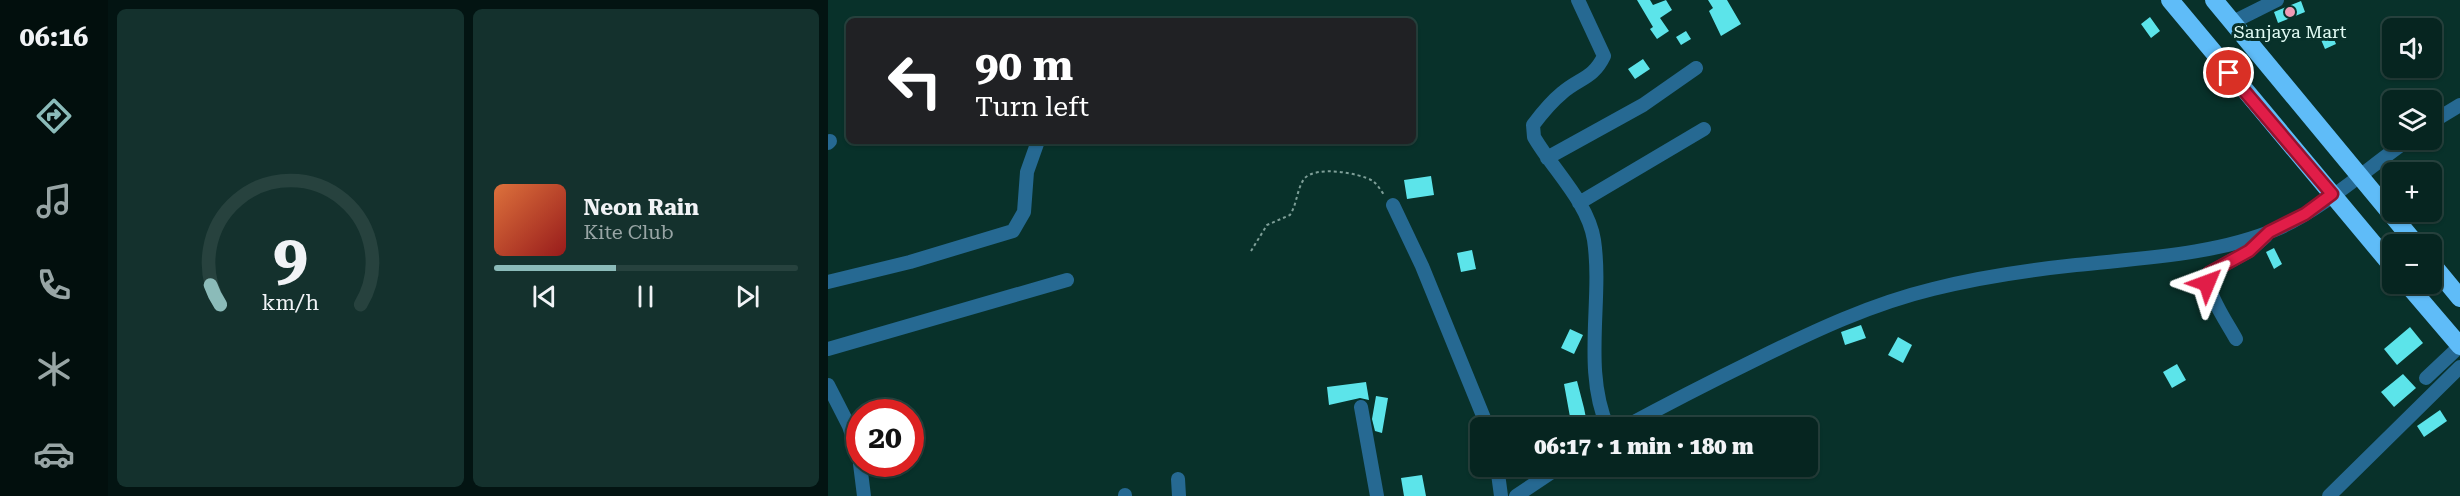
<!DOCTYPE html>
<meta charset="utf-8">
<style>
:root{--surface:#062520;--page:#14312d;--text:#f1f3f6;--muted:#98a5a5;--line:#27423e;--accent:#8bbbb9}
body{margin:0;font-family:"Roboto Serif",serif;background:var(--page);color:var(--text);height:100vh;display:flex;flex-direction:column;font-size:22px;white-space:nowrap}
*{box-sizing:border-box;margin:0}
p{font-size:20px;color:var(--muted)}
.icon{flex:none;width:33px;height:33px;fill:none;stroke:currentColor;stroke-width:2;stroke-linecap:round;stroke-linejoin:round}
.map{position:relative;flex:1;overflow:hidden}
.sheet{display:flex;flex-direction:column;gap:9px;padding:9px;background:#031412;width:720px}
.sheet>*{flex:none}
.top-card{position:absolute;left:18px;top:18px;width:570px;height:126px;border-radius:9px;box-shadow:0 2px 4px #0004,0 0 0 2px var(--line);background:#202124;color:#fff;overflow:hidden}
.tools{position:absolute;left:1554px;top:18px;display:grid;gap:12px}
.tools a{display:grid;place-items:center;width:60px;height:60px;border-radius:9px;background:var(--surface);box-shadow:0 2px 4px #0004,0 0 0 2px var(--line);font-size:30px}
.speed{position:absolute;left:18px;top:399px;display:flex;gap:12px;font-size:30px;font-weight:700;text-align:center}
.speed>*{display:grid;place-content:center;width:78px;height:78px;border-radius:50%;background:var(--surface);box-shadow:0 2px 4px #0004,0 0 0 2px var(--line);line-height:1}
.speed .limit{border:9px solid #d22;background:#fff;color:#111}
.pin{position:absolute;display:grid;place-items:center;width:51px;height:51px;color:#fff;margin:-26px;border:3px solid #fff;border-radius:50%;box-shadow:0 2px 6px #0007}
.me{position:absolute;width:66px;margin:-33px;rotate:46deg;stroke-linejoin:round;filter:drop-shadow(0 0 4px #0008)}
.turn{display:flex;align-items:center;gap:21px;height:126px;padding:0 30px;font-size:27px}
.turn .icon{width:78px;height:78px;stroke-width:2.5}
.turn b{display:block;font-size:42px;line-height:51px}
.sheet .card{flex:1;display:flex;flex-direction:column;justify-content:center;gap:9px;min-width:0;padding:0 21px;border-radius:9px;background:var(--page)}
.sheet .dial{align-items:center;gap:0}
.dial svg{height:156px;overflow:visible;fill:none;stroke:var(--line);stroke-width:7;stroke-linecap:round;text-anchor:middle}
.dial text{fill:var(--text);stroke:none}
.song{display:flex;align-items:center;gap:18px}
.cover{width:72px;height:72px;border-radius:9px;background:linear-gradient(135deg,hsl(20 70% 55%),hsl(0 70% 35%))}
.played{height:6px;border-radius:3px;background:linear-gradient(90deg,var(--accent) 40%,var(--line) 40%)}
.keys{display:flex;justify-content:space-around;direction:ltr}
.sheet .tiles{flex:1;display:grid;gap:9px;grid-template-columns:repeat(2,1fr)}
.trip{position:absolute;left:642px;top:417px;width:348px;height:60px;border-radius:9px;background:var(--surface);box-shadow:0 2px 4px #0004,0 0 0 2px var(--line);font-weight:800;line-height:60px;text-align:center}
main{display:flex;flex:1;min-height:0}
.tab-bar{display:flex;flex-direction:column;width:108px;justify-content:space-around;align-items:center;background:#020f0d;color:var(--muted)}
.tab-bar .icon{width:42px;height:42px}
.tab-bar .active{color:var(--accent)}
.tab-bar b{font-size:27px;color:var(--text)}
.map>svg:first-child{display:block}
</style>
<main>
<nav class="tab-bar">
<b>06:16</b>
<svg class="icon active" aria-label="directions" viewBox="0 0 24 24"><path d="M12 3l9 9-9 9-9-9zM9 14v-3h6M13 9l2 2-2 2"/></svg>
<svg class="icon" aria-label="music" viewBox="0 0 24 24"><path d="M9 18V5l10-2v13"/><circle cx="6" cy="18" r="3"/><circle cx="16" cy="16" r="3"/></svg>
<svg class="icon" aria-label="phone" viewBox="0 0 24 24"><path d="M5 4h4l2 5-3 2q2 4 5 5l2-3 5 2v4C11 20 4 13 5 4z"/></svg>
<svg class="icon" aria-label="climate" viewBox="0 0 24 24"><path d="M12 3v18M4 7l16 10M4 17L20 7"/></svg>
<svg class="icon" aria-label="car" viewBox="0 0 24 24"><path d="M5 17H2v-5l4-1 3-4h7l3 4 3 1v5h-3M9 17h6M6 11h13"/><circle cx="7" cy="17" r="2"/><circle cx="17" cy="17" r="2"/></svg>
</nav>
<section class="sheet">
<div class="tiles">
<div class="card dial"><svg viewBox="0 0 100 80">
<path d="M14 69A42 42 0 1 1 86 69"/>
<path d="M14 69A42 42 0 0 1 9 59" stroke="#8bbbb9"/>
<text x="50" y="56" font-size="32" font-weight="700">9</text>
<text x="50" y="72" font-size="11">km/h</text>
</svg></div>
<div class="card">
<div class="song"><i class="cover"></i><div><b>Neon Rain</b><p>Kite Club</p></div></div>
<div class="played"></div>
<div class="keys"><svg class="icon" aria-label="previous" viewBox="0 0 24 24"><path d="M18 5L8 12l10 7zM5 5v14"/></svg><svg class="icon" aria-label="pause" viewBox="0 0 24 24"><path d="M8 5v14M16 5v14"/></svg><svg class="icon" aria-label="next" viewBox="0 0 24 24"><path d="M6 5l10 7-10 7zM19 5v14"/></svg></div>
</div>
</div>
</section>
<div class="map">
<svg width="1632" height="496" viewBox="0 0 1632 496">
<rect width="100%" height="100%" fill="#08312a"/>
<path fill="#5ce4ea" d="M 809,0 L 822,0 L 825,5 L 838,0 L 844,10 L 832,18 L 841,31 L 829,39 L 822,29 L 825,27 Z
M 880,0 L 899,0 L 913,24 L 893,36 L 881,11 L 885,8 Z
M 1473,1 L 1477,12 L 1450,23 L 1446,12 Z
M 1322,17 L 1332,31 L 1323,38 L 1313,24 Z
M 1502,30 L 1508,44 L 1497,49 L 1491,35 Z
M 858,31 L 863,39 L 853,45 L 848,37 Z
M 815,59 L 822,69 L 807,79 L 800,69 Z
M 603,176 L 606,195 L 579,199 L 576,180 Z
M 1446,248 L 1454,264 L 1446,269 L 1438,252 Z
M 644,250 L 648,269 L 633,272 L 629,253 Z
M 1033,325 L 1038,338 L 1017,345 L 1013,332 Z
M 1582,327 L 1595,343 L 1569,365 L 1556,349 Z
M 742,329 L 755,335 L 746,354 L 733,348 Z
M 1070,337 L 1084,345 L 1075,363 L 1060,355 Z
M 1349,364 L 1358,380 L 1344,388 L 1335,372 Z
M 1575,374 L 1588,388 L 1566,407 L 1553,392 Z
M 749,381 L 756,408 L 760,428 L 744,428 L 736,384 Z
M 538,382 L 541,400 L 532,398 L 501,405 L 499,387 Z
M 548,396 L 560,398 L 554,433 L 547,431 L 544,419 Z
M 1612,410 L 1619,421 L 1596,437 L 1589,426 Z
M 594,475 L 598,496 L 576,496 L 573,478 Z"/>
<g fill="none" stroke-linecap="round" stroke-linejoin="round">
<path stroke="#7e9f98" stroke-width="2" stroke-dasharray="3 3" stroke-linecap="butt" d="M 423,251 L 439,225 L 462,215 C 469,204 469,189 476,179 C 487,165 532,173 545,181 C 550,185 553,191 557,196"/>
<path stroke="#266992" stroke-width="14" d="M 750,0 L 776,56 C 765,79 751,78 734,93 C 723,102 714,113 705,125 L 706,137 C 725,170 760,202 766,240 C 775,301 754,369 780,428
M 1405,22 L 1449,0
M 1604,122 L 1632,105
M 0,143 L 2,141
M 719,158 L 815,105 L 868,68
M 751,203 L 876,129
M 565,205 L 594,266 L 660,428
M 0,282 L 82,262 L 185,231 L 196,212 L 199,172 L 210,141
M 1408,339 C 1400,324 1374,287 1381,273 L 1421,251 L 1438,236
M 0,349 L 239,280
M 1598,378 L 1632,346
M 0,385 L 21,426 L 32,459
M 533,407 L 549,496
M 795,428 C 839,404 884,381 929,359 C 986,331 1043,304 1105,289 C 1152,277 1201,270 1248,265 C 1313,258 1388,255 1449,229 C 1493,210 1540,168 1580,140
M 32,464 L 36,496
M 669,466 L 673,496
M 350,479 L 351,496
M 297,495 L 297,496
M 688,496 L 733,466
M 1501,496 L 1632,367"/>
<path stroke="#5fbcf8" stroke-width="18" d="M 1342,0 L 1564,266
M 1386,0 L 1588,244
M 1604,264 L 1632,298
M 1579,284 L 1632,346"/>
</g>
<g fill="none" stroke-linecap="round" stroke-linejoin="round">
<defs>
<path id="route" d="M 1379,283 L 1381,273 L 1421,251 L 1441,232 L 1477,214 L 1504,194 L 1401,73"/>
</defs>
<use href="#route" stroke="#92132f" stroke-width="15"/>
<use href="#route" stroke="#e11d48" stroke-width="10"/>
</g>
<circle fill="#f09ab5" stroke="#08312a" stroke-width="2" cx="1462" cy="12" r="6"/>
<g text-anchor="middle" stroke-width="6" stroke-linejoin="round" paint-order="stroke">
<g font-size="18" fill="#e1fbf4" stroke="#08312a">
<text x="1462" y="38">Sanjaya Mart</text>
</g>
</g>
</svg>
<div class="tools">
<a><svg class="icon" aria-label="sound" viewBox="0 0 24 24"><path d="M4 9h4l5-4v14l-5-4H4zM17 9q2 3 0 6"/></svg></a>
<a><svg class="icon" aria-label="layers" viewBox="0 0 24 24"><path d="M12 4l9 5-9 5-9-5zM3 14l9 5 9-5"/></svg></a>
<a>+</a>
<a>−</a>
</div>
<div class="speed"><div class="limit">20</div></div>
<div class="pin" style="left:1401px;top:73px;background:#d93025"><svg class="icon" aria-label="arrive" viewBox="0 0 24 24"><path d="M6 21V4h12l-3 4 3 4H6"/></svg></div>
<svg class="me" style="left:1379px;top:283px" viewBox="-20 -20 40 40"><path d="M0-17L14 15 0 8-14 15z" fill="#e11d48" stroke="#fff" stroke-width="4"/></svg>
<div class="trip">06:17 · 1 min · 180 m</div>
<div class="top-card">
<div class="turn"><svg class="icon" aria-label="left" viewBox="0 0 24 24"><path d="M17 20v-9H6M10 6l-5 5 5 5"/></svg><div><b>90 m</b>Turn left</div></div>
</div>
</div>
</main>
